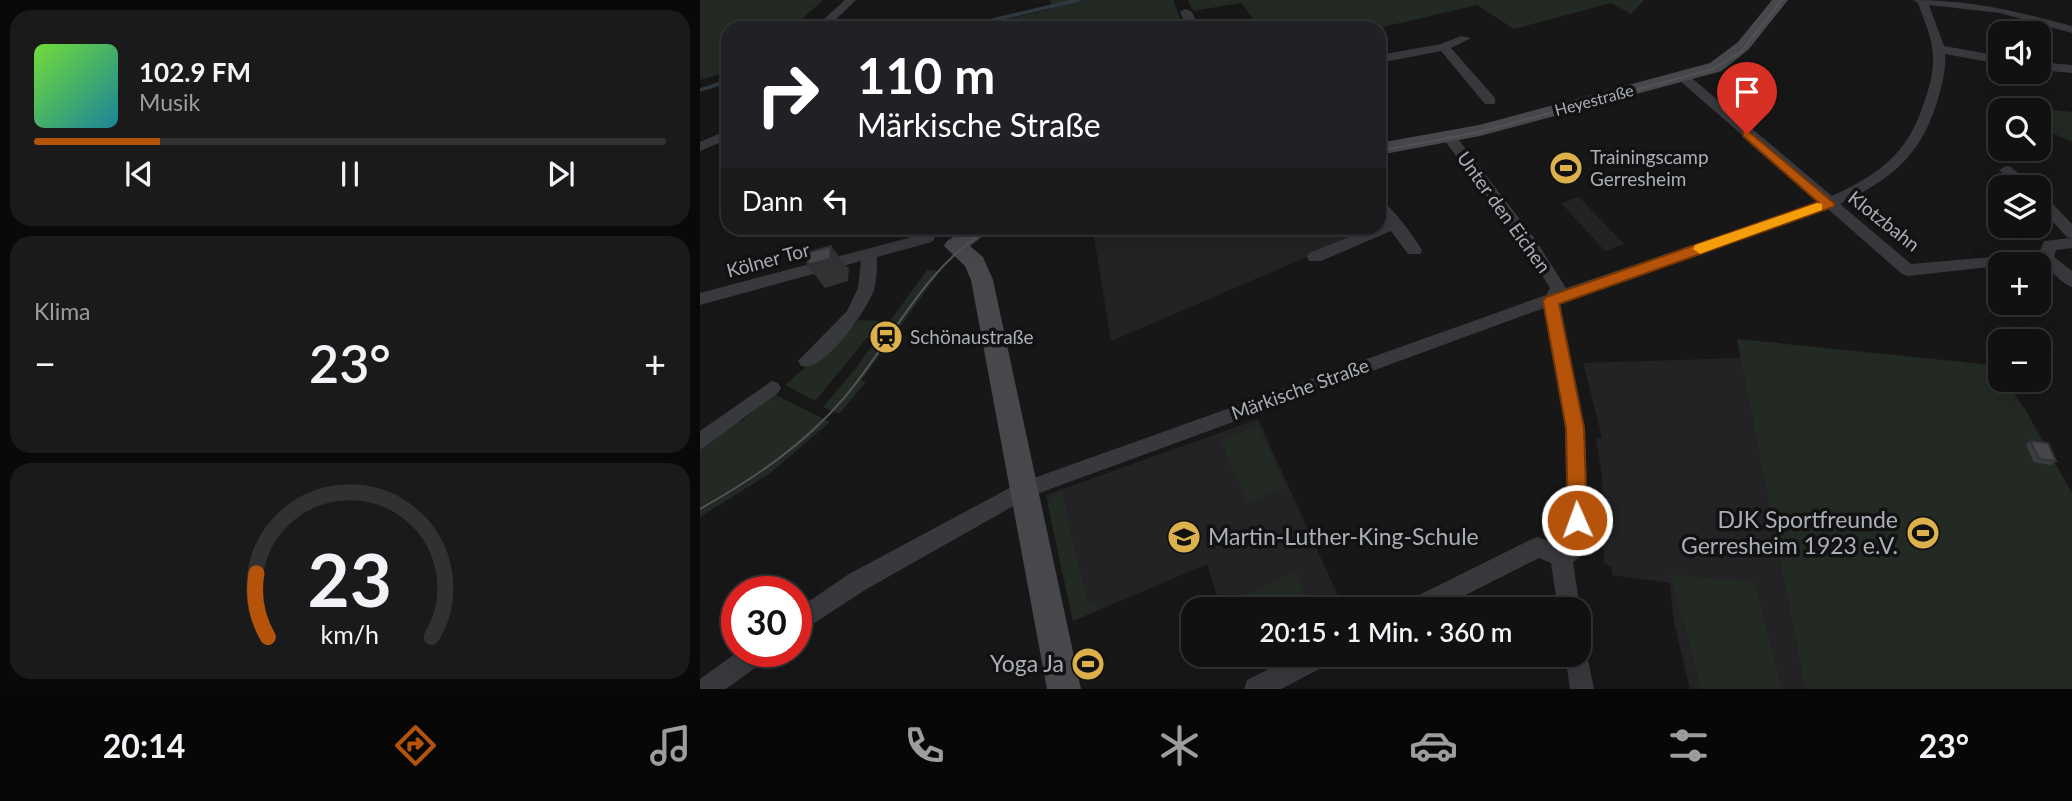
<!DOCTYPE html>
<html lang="de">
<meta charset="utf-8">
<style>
:root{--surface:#111112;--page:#1a1a1b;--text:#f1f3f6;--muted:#9c9d9f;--line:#303132;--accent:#b45309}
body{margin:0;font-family:Lato,sans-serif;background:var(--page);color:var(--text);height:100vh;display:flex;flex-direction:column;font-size:26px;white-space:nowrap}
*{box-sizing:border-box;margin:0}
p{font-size:23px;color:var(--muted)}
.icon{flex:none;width:38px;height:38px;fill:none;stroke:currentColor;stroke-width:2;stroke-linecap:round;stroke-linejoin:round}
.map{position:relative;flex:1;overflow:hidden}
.side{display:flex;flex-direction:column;gap:10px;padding:10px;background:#09090a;width:700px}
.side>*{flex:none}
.guide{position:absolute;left:21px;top:21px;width:665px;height:214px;border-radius:21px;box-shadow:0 7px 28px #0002,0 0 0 2px var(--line);background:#202124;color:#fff;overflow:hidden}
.tools{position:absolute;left:1288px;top:21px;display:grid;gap:14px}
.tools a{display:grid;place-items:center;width:63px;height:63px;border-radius:14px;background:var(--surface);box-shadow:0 7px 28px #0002,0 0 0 2px var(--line);font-size:35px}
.speed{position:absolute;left:21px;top:576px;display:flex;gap:14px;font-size:35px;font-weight:700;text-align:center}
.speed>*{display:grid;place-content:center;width:91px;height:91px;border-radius:50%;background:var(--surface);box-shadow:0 7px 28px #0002,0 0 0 2px var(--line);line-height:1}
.speed .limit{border:10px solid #d22;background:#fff;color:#111}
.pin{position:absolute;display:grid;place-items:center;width:60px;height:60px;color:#fff;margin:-72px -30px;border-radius:50% 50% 50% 0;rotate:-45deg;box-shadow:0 0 7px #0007}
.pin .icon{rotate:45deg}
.me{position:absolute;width:77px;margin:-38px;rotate:358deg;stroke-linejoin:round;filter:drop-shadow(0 0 5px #0008)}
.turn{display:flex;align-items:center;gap:24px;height:147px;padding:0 21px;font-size:32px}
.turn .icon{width:91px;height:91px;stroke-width:2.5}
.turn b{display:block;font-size:49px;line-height:60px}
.then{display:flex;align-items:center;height:66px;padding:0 21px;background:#0003;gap:14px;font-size:26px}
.big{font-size:52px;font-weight:600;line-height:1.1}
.side .widget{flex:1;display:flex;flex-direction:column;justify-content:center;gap:10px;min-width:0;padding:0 24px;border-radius:21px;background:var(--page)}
.side .dial{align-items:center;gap:0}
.dial svg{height:182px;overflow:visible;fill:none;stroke:var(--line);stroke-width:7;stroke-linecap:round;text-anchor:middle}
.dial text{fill:var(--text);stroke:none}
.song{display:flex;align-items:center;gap:21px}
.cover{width:84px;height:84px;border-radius:10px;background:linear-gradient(135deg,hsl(100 70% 55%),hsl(190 70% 35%))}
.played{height:7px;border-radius:4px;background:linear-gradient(90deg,var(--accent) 20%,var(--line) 20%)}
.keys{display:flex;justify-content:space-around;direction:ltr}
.heat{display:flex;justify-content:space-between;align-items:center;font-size:38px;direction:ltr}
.trip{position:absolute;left:481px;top:597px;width:410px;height:70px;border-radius:21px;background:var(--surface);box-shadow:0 7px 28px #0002,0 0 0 2px var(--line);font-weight:600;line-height:70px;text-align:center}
.menu{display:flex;height:112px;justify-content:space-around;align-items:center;background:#070707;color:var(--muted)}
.menu .icon{width:49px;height:49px}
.menu .on{color:var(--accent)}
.menu b{font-size:32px;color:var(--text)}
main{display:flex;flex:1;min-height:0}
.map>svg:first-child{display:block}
</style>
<main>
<section class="side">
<div class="widget">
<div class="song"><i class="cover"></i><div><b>102.9 FM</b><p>Musik</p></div></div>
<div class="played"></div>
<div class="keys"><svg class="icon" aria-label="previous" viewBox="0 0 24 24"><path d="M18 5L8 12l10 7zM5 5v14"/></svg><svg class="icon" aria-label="pause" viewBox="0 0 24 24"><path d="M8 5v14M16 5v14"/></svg><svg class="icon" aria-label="next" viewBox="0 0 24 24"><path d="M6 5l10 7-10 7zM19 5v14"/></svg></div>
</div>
<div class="widget"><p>Klima</p>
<div class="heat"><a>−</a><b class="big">23°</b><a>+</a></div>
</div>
<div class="widget dial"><svg viewBox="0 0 100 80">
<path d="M14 69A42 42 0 1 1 86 69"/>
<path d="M14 69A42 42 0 0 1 9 41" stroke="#b45309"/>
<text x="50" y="56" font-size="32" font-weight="700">23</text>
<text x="50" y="72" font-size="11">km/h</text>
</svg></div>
</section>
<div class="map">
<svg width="1372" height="689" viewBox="0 0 1372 689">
<rect width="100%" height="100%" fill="#171718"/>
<path fill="#232325" d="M 879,197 L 924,244 L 905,251 L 861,203 Z
M 440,228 L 648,228 L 653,237 L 411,341 L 394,237 Z
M 1041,358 L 1105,689 L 990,689 L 974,623 L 970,583 L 912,575 L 912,567 L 904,564 L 902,474 L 896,439 L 902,438 L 883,363 Z
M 558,419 L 644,609 L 521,609 L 507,564 L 373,621 L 346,495 Z"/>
<path fill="#232a24" d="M 0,0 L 123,0 L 92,28 L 28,28 L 28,72 L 0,80 Z
M 349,0 L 473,0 L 483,25 L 466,28 L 271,28 L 346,10 L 351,4 Z
M 488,0 L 944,0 L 931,14 L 911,3 L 814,29 L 777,5 L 679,28 L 557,28 L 550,23 L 555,21 L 541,3 L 493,11 Z
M 1315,106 L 1372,112 L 1372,142 L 1339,127 L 1339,110 L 1326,110 Z
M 227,270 L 240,271 L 161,381 L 166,382 L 139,414 L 123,407 L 155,369 Z
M 159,320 L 181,321 L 115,401 L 85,385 Z
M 1037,339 L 1293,365 L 1300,380 L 1304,380 L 1325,409 L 1372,493 L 1372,689 L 1105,689 Z
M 74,394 L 130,422 L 69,474 L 0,517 L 0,450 L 34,422 L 42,421 Z
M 558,426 L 586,487 L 548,503 L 521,441 Z
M 361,490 L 388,603 L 396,601 L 398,610 L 373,621 L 348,506 L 350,499 Z
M 596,572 L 612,609 L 524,609 L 523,605 Z
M 971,575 L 1054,581 L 1082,689 L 1001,689 Z"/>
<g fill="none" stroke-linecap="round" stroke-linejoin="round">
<path stroke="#313940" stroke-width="3.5" d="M 259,28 L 378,0
M 0,90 L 28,81"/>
<path fill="#38393d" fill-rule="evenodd" d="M 145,0 L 156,0 L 127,28 L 114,28 Z
M 1213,0 C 1271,0 1316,11 1372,26 L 1372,33 L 1300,13 L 1229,5 L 1244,46 L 1300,56 L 1300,64 L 1245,54 C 1246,70 1242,86 1237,102 C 1220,157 1191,179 1140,204 L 1211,264 L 1339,253 L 1344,241 L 1371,238 L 1367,237 L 1339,207 L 1339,193 L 1344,195 L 1372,224 L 1372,248 L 1356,250 L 1354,257 L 1372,271 L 1372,287 C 1356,281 1354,268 1335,262 L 1208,276 L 1202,274 L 1128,209 L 860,303 L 885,428 L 889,546 L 886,553 L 873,562 L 880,609 L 878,613 L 878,609 L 858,609 L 851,563 L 839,558 L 738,609 L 704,609 L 707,601 L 830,540 L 838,537 L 860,546 L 867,541 L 865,428 L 844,308 L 331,496 L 165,590 L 96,635 L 96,610 L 149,574 L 317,484 L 846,295 L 850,288 L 825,247 L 744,140 L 744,134 L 754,134 L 835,239 L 866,288 L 1119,202 L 979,80 L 979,74 L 987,74 L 1132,196 C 1179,174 1207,155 1224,103 C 1229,88 1234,72 1233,55 C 1232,37 1224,20 1218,3 Z
M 486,9 L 492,12 L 499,28 L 487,28 L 480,12 Z
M 761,36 L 771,38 L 751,48 L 795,98 L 795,104 L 785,104 L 741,51 L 679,63 L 679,55 L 741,44 Z
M 1339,62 L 1372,65 L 1372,73 L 1339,70 Z
M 28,130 L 28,139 L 0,151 L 0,142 Z
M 1306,166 L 1311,167 L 1335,187 L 1319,187 L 1299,170 Z
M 679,200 C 692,205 714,237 722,250 L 720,254 L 708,254 L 691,231 L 621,261 L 609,261 L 607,257 L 609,253 L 672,228 L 679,228 L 685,223 L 679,215 Z
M 227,233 L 235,238 L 232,242 L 177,257 C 177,268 177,279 174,290 C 167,310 124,373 101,366 L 98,361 L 147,311 L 158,288 L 161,261 L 0,305 L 0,293 Z
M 72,381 L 78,383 L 81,388 L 78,393 L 0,450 L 0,431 Z
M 878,643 L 885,646 L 894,689 L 870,689 L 865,654 L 878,654 Z
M 39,651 L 71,651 L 67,659 L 26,689 L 0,689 L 0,679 Z
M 599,654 L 637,654 L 633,662 L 581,689 L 544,689 L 547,680 Z"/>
<path fill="#46484c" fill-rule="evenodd" d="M 1072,0 L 1088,0 L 1049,49 L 1022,71 L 780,136 L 679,155 L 679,143 L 779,125 L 1010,63 L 1038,42 Z
M 268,228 L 293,228 L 270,246 L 283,257 L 293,280 L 381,689 L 347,689 L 271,280 L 265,266 L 244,246 L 247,241 Z"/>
<path stroke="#515357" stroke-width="2" d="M 679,151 L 779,132 L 1013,69 L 1041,52 L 1082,0
M 0,509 C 53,479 104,445 144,398 C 194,339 221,271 289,228"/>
</g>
<path fill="#3c3d40" d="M 1330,441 L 1356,461 L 1351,465 L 1334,462 L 1326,445 Z"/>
<path fill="#313234" d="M 131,246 L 149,269 L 148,281 L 125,288 L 107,265 Z"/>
<path fill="#46474a" stroke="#313234" stroke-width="2" d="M 131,246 L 130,259 L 107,265 L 110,252 Z
M 1330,441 L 1348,443 L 1356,461 L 1339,459 Z"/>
<path fill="#b45309" stroke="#753606" stroke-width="2" d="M 1047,130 L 1135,204 L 1133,207 L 859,304 L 884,428 L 887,520 L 884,526 L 877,529 L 870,526 L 868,520 L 866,428 L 843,301 L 846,297 L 1118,202 L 1043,136 L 1043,131 Z"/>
<path fill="#f59e0b" d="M 1117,203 L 1122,204 L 1122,210 L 1005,252 L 1000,254 L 993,249 L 995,245 Z"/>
<defs>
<symbol id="stadium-disc" viewBox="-11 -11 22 22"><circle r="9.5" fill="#dcb04b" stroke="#121213"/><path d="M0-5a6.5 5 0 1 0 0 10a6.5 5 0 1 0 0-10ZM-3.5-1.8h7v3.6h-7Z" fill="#111"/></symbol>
<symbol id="station-disc" viewBox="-11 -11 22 22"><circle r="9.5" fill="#dcb04b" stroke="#121213"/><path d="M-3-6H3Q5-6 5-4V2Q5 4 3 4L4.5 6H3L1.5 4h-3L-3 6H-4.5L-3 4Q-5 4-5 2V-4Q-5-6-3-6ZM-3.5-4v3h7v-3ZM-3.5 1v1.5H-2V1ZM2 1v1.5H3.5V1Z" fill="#111"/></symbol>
<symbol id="school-disc" viewBox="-11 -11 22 22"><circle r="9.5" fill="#dcb04b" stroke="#121213"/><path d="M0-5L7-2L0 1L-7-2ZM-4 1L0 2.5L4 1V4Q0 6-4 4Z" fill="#111"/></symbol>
</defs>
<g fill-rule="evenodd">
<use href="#stadium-disc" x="847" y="149" width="38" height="38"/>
<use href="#station-disc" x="167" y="318" width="38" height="38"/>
<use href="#stadium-disc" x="1204" y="514" width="38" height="38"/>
<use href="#school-disc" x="465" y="518" width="38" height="38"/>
<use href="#stadium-disc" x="369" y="645" width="38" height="38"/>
</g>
<g text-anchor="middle" stroke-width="7" stroke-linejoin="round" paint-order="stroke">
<g font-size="16" fill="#aaaeb6" stroke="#121213">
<text transform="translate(894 100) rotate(-15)" y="6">Heyestraße</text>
</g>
<g font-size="19" fill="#aaaeb6" stroke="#121213" text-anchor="start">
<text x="890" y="164">Trainingscamp<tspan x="890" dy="22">Gerresheim</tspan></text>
<text x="210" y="344">Schönaustraße</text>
</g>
<g font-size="19" fill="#aaaeb6" stroke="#121213">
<text transform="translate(804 212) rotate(54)" y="7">Unter den Eichen</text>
<text transform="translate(1184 221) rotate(38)" y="7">Klotzbahn</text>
<text transform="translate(68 260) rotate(-15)" y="7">Kölner Tor</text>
<text transform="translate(600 389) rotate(-20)" y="7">Märkische Straße</text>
</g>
<g font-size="23" fill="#aaaeb6" stroke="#121213" text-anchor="end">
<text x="1198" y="528">DJK Sportfreunde<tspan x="1198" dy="26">Gerresheim 1923 e.V.</tspan></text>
<text x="508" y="545" text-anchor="start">Martin-Luther-King-Schule</text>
<text x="364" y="672">Yoga Ja</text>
</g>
</g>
</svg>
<div class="tools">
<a><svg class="icon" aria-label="sound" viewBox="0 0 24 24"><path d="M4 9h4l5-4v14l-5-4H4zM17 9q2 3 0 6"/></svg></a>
<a><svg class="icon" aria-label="search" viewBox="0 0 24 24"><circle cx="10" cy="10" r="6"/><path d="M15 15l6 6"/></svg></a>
<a><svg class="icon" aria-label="layers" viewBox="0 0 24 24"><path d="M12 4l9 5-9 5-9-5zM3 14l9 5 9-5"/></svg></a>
<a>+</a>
<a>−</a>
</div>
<div class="speed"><div class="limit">30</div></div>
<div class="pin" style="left:1047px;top:134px;background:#d93025"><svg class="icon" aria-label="arrive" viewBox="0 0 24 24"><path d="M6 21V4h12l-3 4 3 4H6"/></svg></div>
<svg class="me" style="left:877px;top:520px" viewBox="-20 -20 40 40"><circle r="17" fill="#b45309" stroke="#fff" stroke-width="3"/><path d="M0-11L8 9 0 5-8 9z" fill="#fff"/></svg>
<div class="trip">20:15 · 1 Min. · 360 m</div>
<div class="guide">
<div class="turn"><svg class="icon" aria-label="right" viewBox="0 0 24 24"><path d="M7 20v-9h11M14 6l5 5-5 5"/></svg><div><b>110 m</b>Märkische Straße</div></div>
<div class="then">Dann<svg class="icon" aria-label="left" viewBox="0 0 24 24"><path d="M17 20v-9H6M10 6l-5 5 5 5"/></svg></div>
</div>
</div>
</main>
<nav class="menu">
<b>20:14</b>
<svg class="icon on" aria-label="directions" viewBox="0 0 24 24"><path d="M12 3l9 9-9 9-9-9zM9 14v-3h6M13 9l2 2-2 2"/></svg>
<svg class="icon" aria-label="music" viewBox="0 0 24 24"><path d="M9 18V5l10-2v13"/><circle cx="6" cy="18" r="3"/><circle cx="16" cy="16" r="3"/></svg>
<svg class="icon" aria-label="phone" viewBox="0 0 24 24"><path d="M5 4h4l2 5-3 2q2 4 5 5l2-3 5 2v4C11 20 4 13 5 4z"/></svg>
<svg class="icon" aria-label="climate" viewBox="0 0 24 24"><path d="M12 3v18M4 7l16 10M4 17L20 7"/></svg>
<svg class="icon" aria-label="car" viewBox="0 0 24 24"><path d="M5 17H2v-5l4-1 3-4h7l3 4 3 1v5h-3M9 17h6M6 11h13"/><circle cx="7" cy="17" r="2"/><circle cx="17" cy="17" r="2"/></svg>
<svg class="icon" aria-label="filters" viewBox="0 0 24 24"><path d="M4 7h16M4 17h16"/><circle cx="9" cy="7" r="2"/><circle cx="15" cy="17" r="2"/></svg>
<b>23°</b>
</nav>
